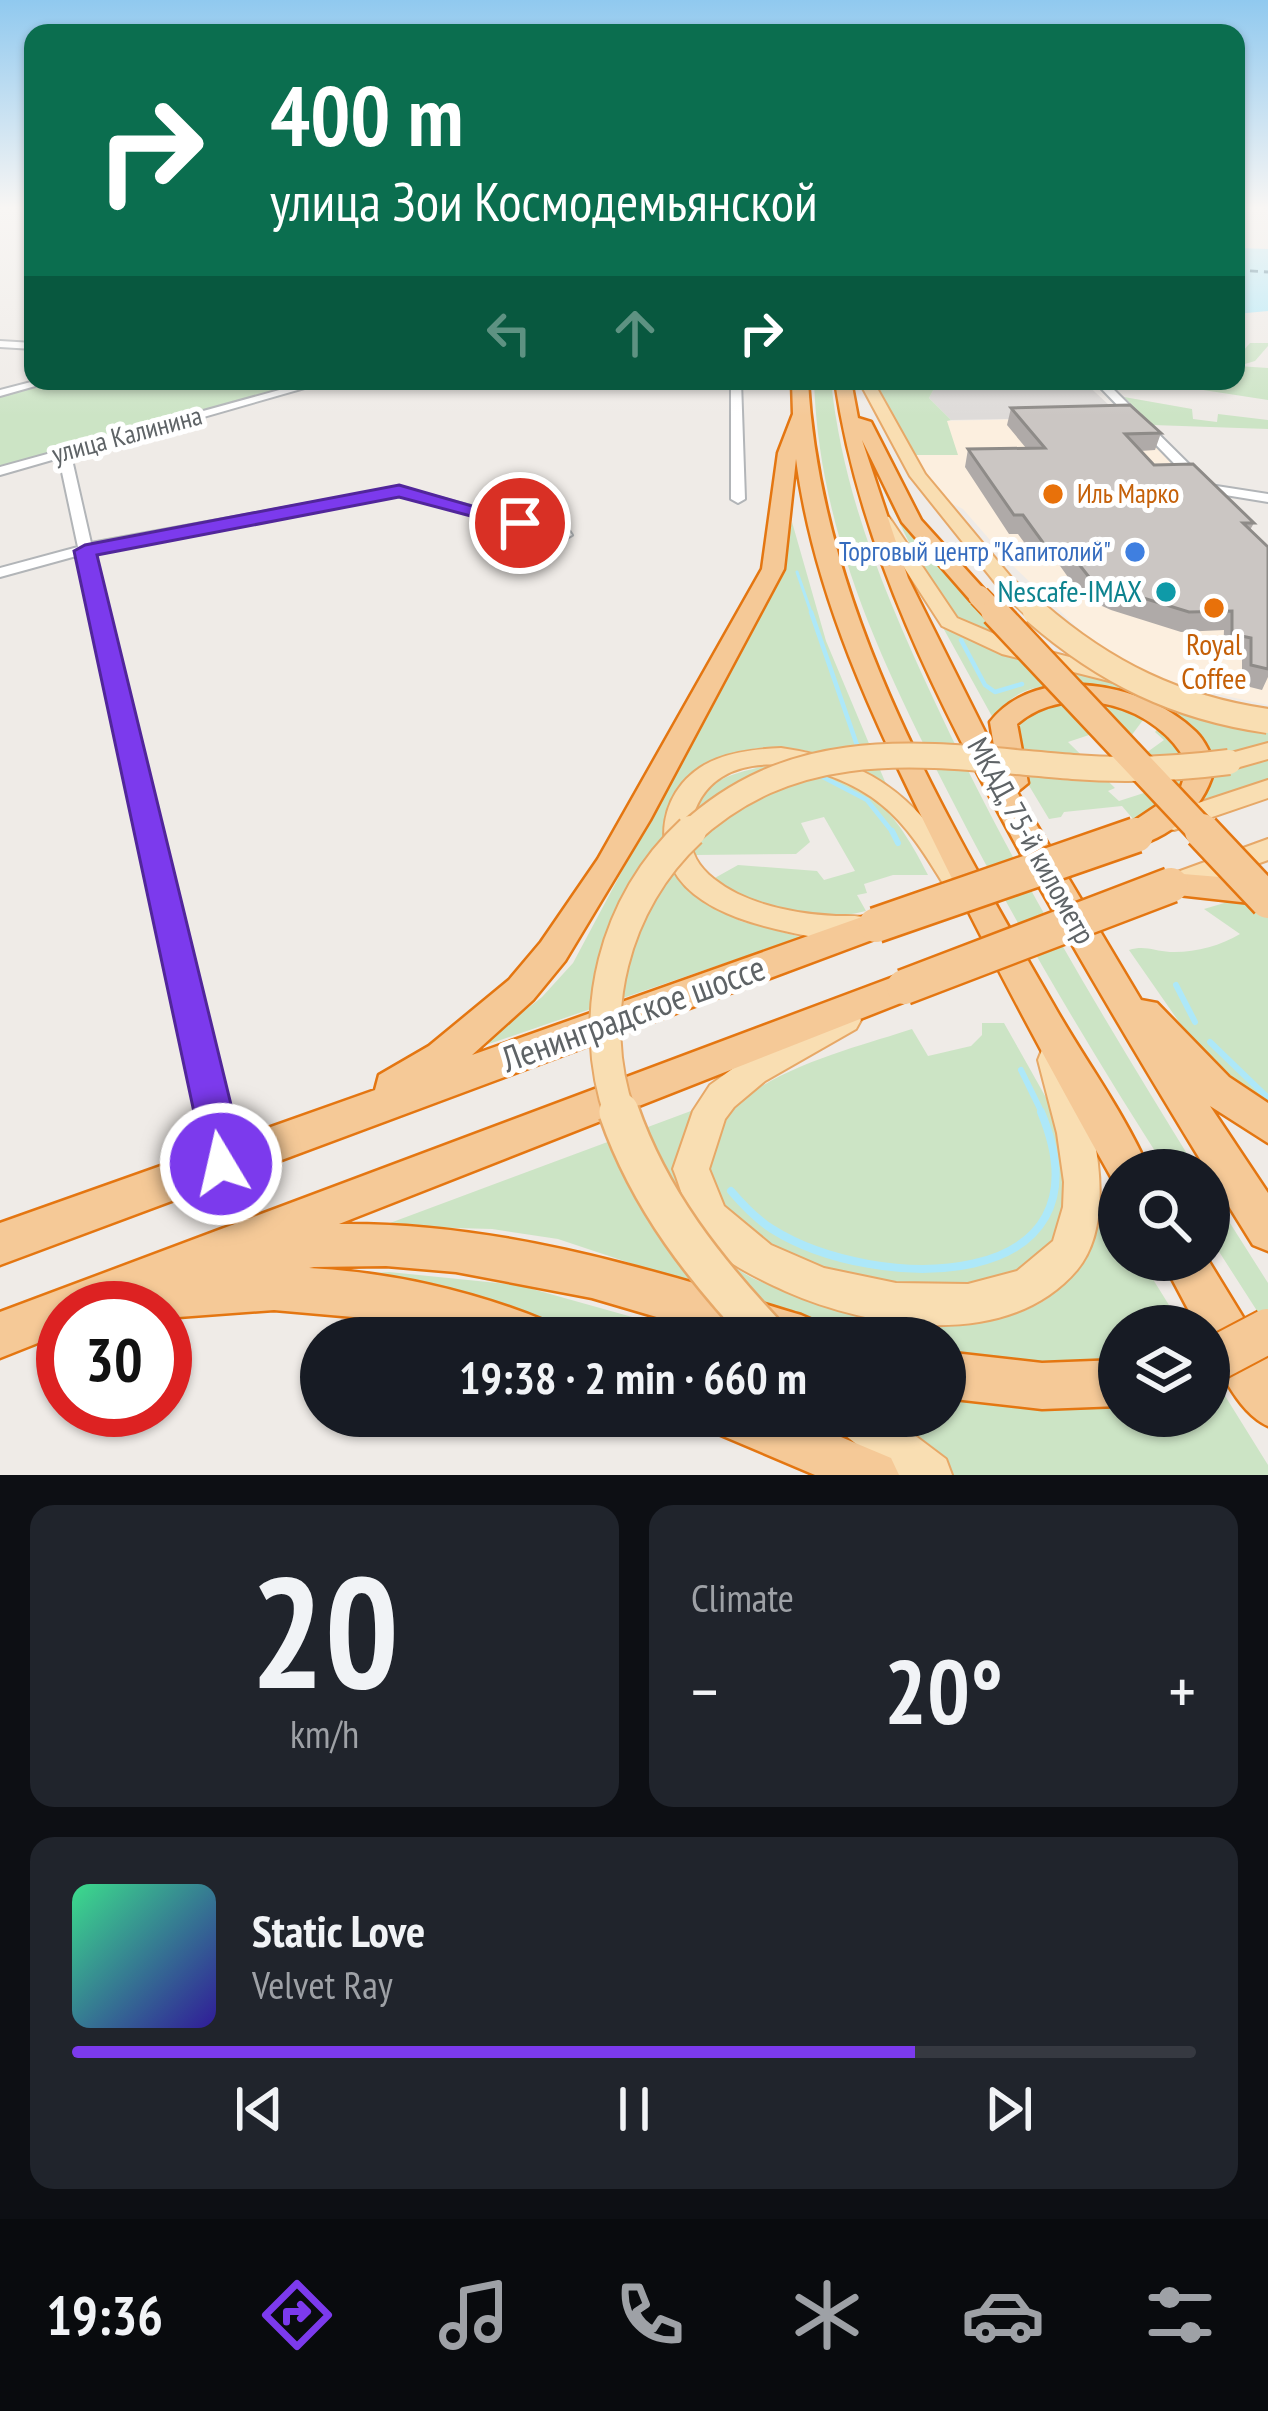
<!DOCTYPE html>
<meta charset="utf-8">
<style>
:root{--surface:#171b24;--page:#20242c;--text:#f1f3f6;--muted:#9ea1a6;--line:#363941;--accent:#7c3aed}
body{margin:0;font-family:"PT Sans Narrow",sans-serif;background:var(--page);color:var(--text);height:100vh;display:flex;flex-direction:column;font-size:45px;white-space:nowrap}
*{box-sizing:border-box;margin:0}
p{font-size:39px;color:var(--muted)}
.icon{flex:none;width:66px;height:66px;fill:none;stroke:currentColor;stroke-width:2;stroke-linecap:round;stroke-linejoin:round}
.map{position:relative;height:1475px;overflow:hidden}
.panel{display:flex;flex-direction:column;gap:30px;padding:30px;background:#0d0f14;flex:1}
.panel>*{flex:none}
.banner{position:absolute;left:24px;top:24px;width:1221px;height:366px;border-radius:24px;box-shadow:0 3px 9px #0004;background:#0b6e4f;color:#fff;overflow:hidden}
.tools{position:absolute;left:1098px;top:1149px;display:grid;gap:24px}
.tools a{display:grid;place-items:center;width:132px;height:132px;border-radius:50%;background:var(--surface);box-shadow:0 3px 9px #0004;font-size:60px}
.speed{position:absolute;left:36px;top:1281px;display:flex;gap:24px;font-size:60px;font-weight:700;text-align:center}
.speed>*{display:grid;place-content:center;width:156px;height:156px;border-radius:50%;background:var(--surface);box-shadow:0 3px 9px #0004;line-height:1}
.speed .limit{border:18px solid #d22;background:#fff;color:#111}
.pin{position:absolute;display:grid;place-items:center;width:102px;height:102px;color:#fff;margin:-51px;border:6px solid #fff;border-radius:50%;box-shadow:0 3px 12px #0007}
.me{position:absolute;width:132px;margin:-66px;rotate:351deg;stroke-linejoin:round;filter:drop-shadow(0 0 9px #0008)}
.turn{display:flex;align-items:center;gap:42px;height:252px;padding:0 48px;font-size:54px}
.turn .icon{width:156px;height:156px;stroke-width:2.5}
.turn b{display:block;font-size:84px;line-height:102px}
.lanes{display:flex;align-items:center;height:114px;padding:0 48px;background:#0003;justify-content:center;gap:60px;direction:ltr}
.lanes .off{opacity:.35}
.big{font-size:90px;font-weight:700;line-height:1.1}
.panel .tile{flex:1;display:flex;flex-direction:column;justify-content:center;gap:18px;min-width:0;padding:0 42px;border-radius:24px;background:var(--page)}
.panel .dial{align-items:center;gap:0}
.dial b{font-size:156px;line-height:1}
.song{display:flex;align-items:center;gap:36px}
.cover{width:144px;height:144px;border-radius:18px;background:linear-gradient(135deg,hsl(150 70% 55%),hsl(250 70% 35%))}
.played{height:12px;border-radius:6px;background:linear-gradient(90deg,var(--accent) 75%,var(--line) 75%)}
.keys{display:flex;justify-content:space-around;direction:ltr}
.heat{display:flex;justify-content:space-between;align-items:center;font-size:66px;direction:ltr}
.panel .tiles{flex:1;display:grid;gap:30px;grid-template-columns:1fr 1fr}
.tile:last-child{grid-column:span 2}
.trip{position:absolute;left:300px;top:1317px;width:666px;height:120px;border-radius:60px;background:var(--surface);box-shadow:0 3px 9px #0004;font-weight:700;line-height:120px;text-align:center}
.dock{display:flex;height:192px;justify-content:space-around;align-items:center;background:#090b0e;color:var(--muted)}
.dock .icon{width:84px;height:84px}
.dock .on{color:var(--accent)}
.dock b{font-size:54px;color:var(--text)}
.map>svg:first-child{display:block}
</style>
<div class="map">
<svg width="1268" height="1475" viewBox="0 0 1268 1475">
<rect width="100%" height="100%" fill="#efebe7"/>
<path fill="#fcefdf" d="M 1122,417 L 1140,424 L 1268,555 L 1268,705 L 1179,686 L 1118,667 L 1011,564 L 963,509 L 939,497 L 894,422 Z"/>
<path fill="#dedbd9" d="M 938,381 L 1083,381 L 1122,417 L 951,420 L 929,398 Z"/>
<path fill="#cce4c5" d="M 1250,343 L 1268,343 L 1268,346 L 1255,361 L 1238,366 L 1268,368 L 1268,400 L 1145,381 L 1236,381 L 1236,359 Z
M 59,381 L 315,381 L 0,468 L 0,395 Z
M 814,381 L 831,381 C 843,496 886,597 934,700 C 1010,864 1102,1016 1197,1170 L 1167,1170 C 1090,1050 1017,927 952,800 C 883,666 819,534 814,381 Z
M 875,381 L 938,381 L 929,398 L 951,420 L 947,421 L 958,455 L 915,455 Z
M 1124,397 L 1192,409 L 1193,419 L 1217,422 L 1218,414 L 1268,420 L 1268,429 L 1153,425 Z
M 883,489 L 925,549 L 1018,649 L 964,627 L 939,604 Z
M 792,522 L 826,641 L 886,784 C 847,757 779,735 732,755 C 711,763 690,788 673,802 L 701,897 L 740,921 L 801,937 L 477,1048 L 542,997 L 573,963 L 780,575 Z
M 941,624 L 998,650 L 1268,727 L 1268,781 L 1201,804 C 1238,730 1163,718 1110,703 C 1091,698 1066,686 1046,687 C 1024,687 1003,701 994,720 Z
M 1100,699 L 1146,716 L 1116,756 L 1092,734 L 1068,742 L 1115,788 L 1108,791 L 1119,801 L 1147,792 L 1146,753 L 1164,740 L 1155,732 L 1161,725 L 1188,751 L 1190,786 L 1158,811 L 1133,819 L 1122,806 L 1064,812 L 1061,817 L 1049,819 L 1019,769 L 1011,728 L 1032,704 Z
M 771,765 C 858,771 890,799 928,875 L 893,875 L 864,884 L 867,893 L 857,895 L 866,911 C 811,925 759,913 713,879 L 738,865 L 817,871 L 824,880 L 855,871 L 824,817 L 801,823 L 810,842 L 796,854 L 695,855 C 689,844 690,838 690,825 C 691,782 735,772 771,765 Z
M 1231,901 L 1268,905 L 1268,1112 L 1202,1055 L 1129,950 C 1145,945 1154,951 1170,952 C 1194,953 1220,946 1240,934 L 1204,909 Z
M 982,1023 L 1004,1023 L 1053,1110 L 1065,1153 L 1068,1190 L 1062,1227 L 1048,1249 L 1003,1284 L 924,1292 L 811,1270 L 720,1214 C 716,1200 707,1183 707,1168 C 701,1082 850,1050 912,1029 L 928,1056 L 971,1046 L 982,1035 Z
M 699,1108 C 676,1141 679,1165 694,1200 C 701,1216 706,1238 717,1250 C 757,1300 839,1297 896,1304 C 927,1308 966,1320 996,1317 C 1063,1310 1093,1256 1096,1196 L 1101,1195 L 1119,1224 L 1119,1260 L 1141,1260 L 1182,1326 L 1119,1326 L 1119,1416 L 1209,1416 L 1209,1370 L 1268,1465 L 1268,1475 L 925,1475 L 783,1416 L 945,1416 L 945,1338 L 855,1338 L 558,1239 L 492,1229 L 382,1226 Z
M 1209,1190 L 1268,1283 L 1268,1328 L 1209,1236 Z
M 389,1272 L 518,1285 L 707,1338 L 582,1338 L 491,1308 L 331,1276 Z"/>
<path fill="#ade8f9" d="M 1236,248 L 1268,249 L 1268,311 L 1236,314 Z"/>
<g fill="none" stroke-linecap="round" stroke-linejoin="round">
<path stroke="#ade8f9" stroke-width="3" d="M 797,572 L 812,615"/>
<path stroke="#ade8f9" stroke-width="4.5" d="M 811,612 L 858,748
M 961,640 L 985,685 L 995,692 L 1022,684
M 819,775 L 867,800 L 894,834"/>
<path stroke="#ade8f9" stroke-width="6" d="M 892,831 L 898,843
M 1176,985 L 1195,1022
M 1210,1042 L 1268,1098
M 1021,1070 L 1043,1115"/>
<path stroke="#ade8f9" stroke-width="8" d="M 731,1191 C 743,1205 756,1219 772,1229 C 875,1294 1117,1295 1041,1112"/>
<path stroke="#407890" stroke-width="3" stroke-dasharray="8 6" stroke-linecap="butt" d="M 1236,270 L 1268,272"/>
<defs>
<path id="minor" d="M 0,341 L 33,343 L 33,349 L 0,347 Z
M 35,381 L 53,381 L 0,396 L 0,390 Z
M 312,381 L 329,381 L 71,455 L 91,543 L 399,487 L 570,532 L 572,535 L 565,539 L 399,495 L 93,552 L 227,1117 L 234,1164 L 230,1173 L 221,1177 L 212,1173 L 201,1117 L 80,555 L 0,577 L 0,568 L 78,547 L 59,458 L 0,475 L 0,467 Z
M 731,381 L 741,381 L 745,499 L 738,503 L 731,499 Z
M 1094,381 L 1105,381 L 1210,485 L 1268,494 L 1268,502 L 1201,491 Z"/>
<path id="major" d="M 859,381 L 873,381 L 925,474 L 1015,582 L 1015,590 L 1001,590 L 910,476 Z
M 883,516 L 889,517 L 957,618 L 1018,644 L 1133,673 L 1136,678 L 1125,685 L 1002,654 L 942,626 L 874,521 Z
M 1268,743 L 1268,759 L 1229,770 L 1217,762 L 1220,756 Z
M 781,748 C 884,763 918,804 974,885 L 978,893 L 974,901 L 964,904 L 954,901 C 933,868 913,830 882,805 C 831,762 710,734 691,824 C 687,846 696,865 714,879 C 747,905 796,914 836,916 C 849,916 860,915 872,919 L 877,927 L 872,935 C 847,943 815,938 789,932 C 757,925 720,915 694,894 C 645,855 659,781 717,759 C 738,751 759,749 781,748 Z
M 1268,780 L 1268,798 L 1174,830 L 1165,828 L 1161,821 L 1165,814 Z
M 1268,839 L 1268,860 L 1171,895 L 1161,892 L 1157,885 L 1161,878 Z
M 845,1007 L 856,1011 L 861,1020 L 856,1029 L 765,1081 L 734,1107 L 725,1119 L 709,1169 L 724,1206 L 771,1245 L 824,1268 L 896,1283 L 968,1284 L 1017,1271 L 1053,1241 L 1063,1207 L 1064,1182 L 1057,1133 L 1038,1060 L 1042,1050 L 1054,1046 L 1066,1050 C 1092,1106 1121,1217 1077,1270 C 1008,1351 871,1329 785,1291 C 755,1277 715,1259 696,1229 C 686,1212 681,1188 673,1169 L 693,1111 L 710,1085 L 760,1049 Z
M 834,1416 L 889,1416 L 946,1459 L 952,1475 L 895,1475 L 840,1431 Z"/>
<path id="highway" d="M 792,381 L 808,381 C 821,608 942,811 1053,1004 C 1084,1059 1124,1112 1149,1170 L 1119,1170 L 1119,1185 L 1115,1184 C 1052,1072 991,959 935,844 C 874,721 814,596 796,459 L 784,569 L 650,820 L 565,961 L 533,1000 L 472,1055 L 876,912 L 888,916 L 892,925 L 888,934 L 0,1265 L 0,1223 L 375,1090 L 379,1075 L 429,1046 L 509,980 L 541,942 L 598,859 L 762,569 L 778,453 L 793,414 Z
M 835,381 L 851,381 L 858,418 L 871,422 L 921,520 L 990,596 L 979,603 L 971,601 L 902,522 L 862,440 L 908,578 L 995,752 L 990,722 C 1037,661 1147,683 1196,732 C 1205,741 1210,753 1215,765 C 1207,805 1176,834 1136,846 L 1125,843 L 1121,835 L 1125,827 L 1180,790 L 1188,765 C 1159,704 1068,680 1017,724 L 1028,783 L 1017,792 L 1141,1000 L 1157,1003 L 1229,1077 L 1268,1103 L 1268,1143 L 1210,1106 L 1268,1193 L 1268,1251 L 1253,1245 C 1174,1118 1095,987 1021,854 C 939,704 860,552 835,381 Z
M 1171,873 L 1268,881 L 1268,905 L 1160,893 L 1155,885 L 1160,877 Z
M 904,973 L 916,977 L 921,987 L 916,997 L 339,1224 C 499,1222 649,1269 801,1315 L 817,1322 L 824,1338 L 728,1338 L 592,1298 L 456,1272 L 386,1266 L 314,1267 L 309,1268 C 389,1272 474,1291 548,1322 L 555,1338 L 458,1338 L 376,1319 L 274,1310 L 165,1318 L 165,1308 L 63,1308 L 63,1333 L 0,1358 L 0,1312 Z
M 1162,1260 L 1208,1260 L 1268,1358 L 1268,1426 C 1238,1413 1209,1358 1209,1326 L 1197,1326 Z
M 945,1352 L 1042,1363 L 1119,1360 L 1119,1406 L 1042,1409 L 945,1398 Z
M 709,1416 L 791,1416 L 891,1458 L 899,1475 L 815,1475 L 716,1433 Z"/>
</defs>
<use href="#minor" stroke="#b2b5b8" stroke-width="4"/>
<use href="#major" stroke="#e7a867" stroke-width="4"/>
<use href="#highway" stroke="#e47611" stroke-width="5"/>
<use href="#minor" fill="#fff" fill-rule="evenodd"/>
<use href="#major" fill="#f9deb2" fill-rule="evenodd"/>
<use href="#highway" fill="#f5c997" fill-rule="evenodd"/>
<defs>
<path id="major-bridge-far3" d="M 1008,586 L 1038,615"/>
<path id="major-bridge-far2" d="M 1035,612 C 1105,673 1177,708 1268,721
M 688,834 C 801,729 932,756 1073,767 C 1126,771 1176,769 1229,762"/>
<path id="major-bridge-far1" d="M 620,1115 C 585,1016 614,902 691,831"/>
<path id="major-bridge" d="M 619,1112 C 650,1201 705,1270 769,1338"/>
<path id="highway-bridge-far3" d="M 979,596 L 997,615"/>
<path id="highway-bridge-far2" d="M 995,612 L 1204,834"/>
<path id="highway-bridge-far1" d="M 1202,831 L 1268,901
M 876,925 L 1136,835
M 904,987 L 1171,885"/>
<path id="highway-bridge" d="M 1209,1362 L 1268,1331"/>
</defs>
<use href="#major-bridge-far3" stroke="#e7a867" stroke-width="21" stroke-linecap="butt"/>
<use href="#major-bridge-far2" stroke="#e7a867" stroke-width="28" stroke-linecap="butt"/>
<use href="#major-bridge-far1" stroke="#e7a867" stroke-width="34" stroke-linecap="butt"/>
<use href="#major-bridge" stroke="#e7a867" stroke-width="44" stroke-linecap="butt"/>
<use href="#highway-bridge-far3" stroke="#e47611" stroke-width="24" stroke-linecap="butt"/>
<use href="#highway-bridge-far2" stroke="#e47611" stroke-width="32" stroke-linecap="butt"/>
<use href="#highway-bridge-far1" stroke="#e47611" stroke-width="39" stroke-linecap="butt"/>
<use href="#highway-bridge" stroke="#e47611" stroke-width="48" stroke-linecap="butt"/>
<use href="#major-bridge-far3" stroke="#f9deb2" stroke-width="18"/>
<use href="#major-bridge-far2" stroke="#f9deb2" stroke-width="24"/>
<use href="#major-bridge-far1" stroke="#f9deb2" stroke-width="30"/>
<use href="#major-bridge" stroke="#f9deb2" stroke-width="39"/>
<use href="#highway-bridge-far3" stroke="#f5c997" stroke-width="21"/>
<use href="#highway-bridge-far2" stroke="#f5c997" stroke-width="27"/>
<use href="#highway-bridge-far1" stroke="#f5c997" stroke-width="34"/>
<use href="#highway-bridge" stroke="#f5c997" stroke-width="44"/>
</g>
<path fill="#afaaa8" d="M 1011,408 L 1161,433 L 1155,450 L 1140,451 L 1154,465 L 1254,523 L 1250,530 L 1268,547 L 1268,677 L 1262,690 L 1242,685 L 1242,658 L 1223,654 L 1224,630 L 1181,632 L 1111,610 L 1082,597 L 1058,563 L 1039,563 L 1018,534 L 1009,534 L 965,467 L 968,449 L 1026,448 L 1007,425 Z"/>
<path fill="#cbc6c3" stroke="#8e8b88" stroke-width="3" d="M 1130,405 L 1161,433 L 1125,434 L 1154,465 L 1193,464 L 1254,523 L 1243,523 L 1268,547 L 1268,669 L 1251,665 L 1251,638 L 1232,634 L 1232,611 L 1189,612 L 1117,590 L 1089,577 L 1063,544 L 1044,544 L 1023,515 L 1014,515 L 968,449 L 1045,448 L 1011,408 Z"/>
<linearGradient id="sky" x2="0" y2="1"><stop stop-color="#90c9ef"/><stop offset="0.5" stop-color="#f8f6f4"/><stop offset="1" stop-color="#f8f6f4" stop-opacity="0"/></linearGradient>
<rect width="1268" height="416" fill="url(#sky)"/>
<path fill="#7c3aed" stroke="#51269a" stroke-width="3" d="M 399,485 L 531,523 L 520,529 L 399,497 L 97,555 L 234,1117 L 241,1164 L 235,1178 L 221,1183 L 207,1178 L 195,1117 L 74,551 L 85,545 Z"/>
<g fill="#e8710a" stroke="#fff" stroke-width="4.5">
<circle cx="1053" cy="494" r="12"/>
<circle cx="1214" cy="608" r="12"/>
</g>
<circle fill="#3f7fe0" stroke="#fff" stroke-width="4.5" cx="1135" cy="552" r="12"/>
<circle fill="#0f9aa8" stroke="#fff" stroke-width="4.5" cx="1166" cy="592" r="12"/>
<g text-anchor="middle" stroke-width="10" stroke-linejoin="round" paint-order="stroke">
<g font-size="27" fill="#5e6366" stroke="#fff">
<text transform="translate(127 435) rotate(-15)" y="9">улица Калинина</text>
</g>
<g font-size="27" fill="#c56008" stroke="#fff" text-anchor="start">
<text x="1077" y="503">Иль Марко</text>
</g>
<g font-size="27" fill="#366cbe" stroke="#fff" text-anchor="end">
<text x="1111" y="561">Торговый центр "Капитолий"</text>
</g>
<g font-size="30" fill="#0d838f" stroke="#fff" text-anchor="end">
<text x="1142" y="602">Nescafe-IMAX</text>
</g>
<g font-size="30" fill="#c56008" stroke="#fff">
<text x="1214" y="655">Royal<tspan x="1214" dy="34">Coffee</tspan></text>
</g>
<g font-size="30" fill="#5e6366" stroke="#fff">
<text transform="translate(1031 841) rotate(61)" y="10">МКАД, 75-й километр</text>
</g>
<g font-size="36" fill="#5e6366" stroke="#fff">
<text transform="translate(633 1013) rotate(-20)" y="13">Ленинградское шоссе</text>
</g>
</g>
</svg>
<div class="tools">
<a><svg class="icon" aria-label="search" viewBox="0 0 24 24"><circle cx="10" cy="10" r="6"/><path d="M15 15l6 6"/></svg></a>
<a><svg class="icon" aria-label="layers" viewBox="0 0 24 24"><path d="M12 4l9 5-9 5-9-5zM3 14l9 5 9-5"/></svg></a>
</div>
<div class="speed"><div class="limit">30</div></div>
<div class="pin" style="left:520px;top:523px;background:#d93025"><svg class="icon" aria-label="arrive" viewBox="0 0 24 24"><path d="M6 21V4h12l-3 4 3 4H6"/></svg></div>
<svg class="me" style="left:221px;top:1164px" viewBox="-20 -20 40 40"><circle r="17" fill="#7c3aed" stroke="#fff" stroke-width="3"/><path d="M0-11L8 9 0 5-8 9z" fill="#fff"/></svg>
<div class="trip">19:38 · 2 min · 660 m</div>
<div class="banner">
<div class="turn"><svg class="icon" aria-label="right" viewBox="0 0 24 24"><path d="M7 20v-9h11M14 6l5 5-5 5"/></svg><div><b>400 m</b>улица Зои Космодемьянской</div></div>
<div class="lanes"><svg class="icon off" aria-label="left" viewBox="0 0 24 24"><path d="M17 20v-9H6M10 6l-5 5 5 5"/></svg><svg class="icon off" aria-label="ahead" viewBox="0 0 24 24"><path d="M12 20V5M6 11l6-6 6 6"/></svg><svg class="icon" aria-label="right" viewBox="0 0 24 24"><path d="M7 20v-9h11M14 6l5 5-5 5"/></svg></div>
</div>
</div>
<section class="panel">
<div class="tiles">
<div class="tile dial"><b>20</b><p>km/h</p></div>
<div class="tile"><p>Climate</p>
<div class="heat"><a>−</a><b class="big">20°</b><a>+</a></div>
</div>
<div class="tile">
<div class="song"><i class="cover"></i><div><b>Static Love</b><p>Velvet Ray</p></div></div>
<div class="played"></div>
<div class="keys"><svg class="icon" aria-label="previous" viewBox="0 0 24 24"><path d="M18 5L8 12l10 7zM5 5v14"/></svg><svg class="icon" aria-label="pause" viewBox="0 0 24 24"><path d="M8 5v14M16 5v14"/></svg><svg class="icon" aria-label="next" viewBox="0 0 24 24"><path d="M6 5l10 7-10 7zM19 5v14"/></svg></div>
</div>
</div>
</section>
<nav class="dock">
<b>19:36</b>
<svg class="icon on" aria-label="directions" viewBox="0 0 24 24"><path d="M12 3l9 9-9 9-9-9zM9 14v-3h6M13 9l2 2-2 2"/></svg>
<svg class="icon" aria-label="music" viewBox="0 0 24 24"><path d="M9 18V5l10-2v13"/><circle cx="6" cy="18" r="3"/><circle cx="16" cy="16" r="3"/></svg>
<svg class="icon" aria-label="phone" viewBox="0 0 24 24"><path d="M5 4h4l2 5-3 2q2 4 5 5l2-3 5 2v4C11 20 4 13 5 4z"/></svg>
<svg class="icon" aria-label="climate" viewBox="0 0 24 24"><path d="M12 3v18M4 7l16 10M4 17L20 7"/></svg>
<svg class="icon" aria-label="car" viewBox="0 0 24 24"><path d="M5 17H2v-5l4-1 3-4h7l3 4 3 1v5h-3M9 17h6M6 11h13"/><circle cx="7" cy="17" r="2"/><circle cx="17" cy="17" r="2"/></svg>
<svg class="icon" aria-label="filters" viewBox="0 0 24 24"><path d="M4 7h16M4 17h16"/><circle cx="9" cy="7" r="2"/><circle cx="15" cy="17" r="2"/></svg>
</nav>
